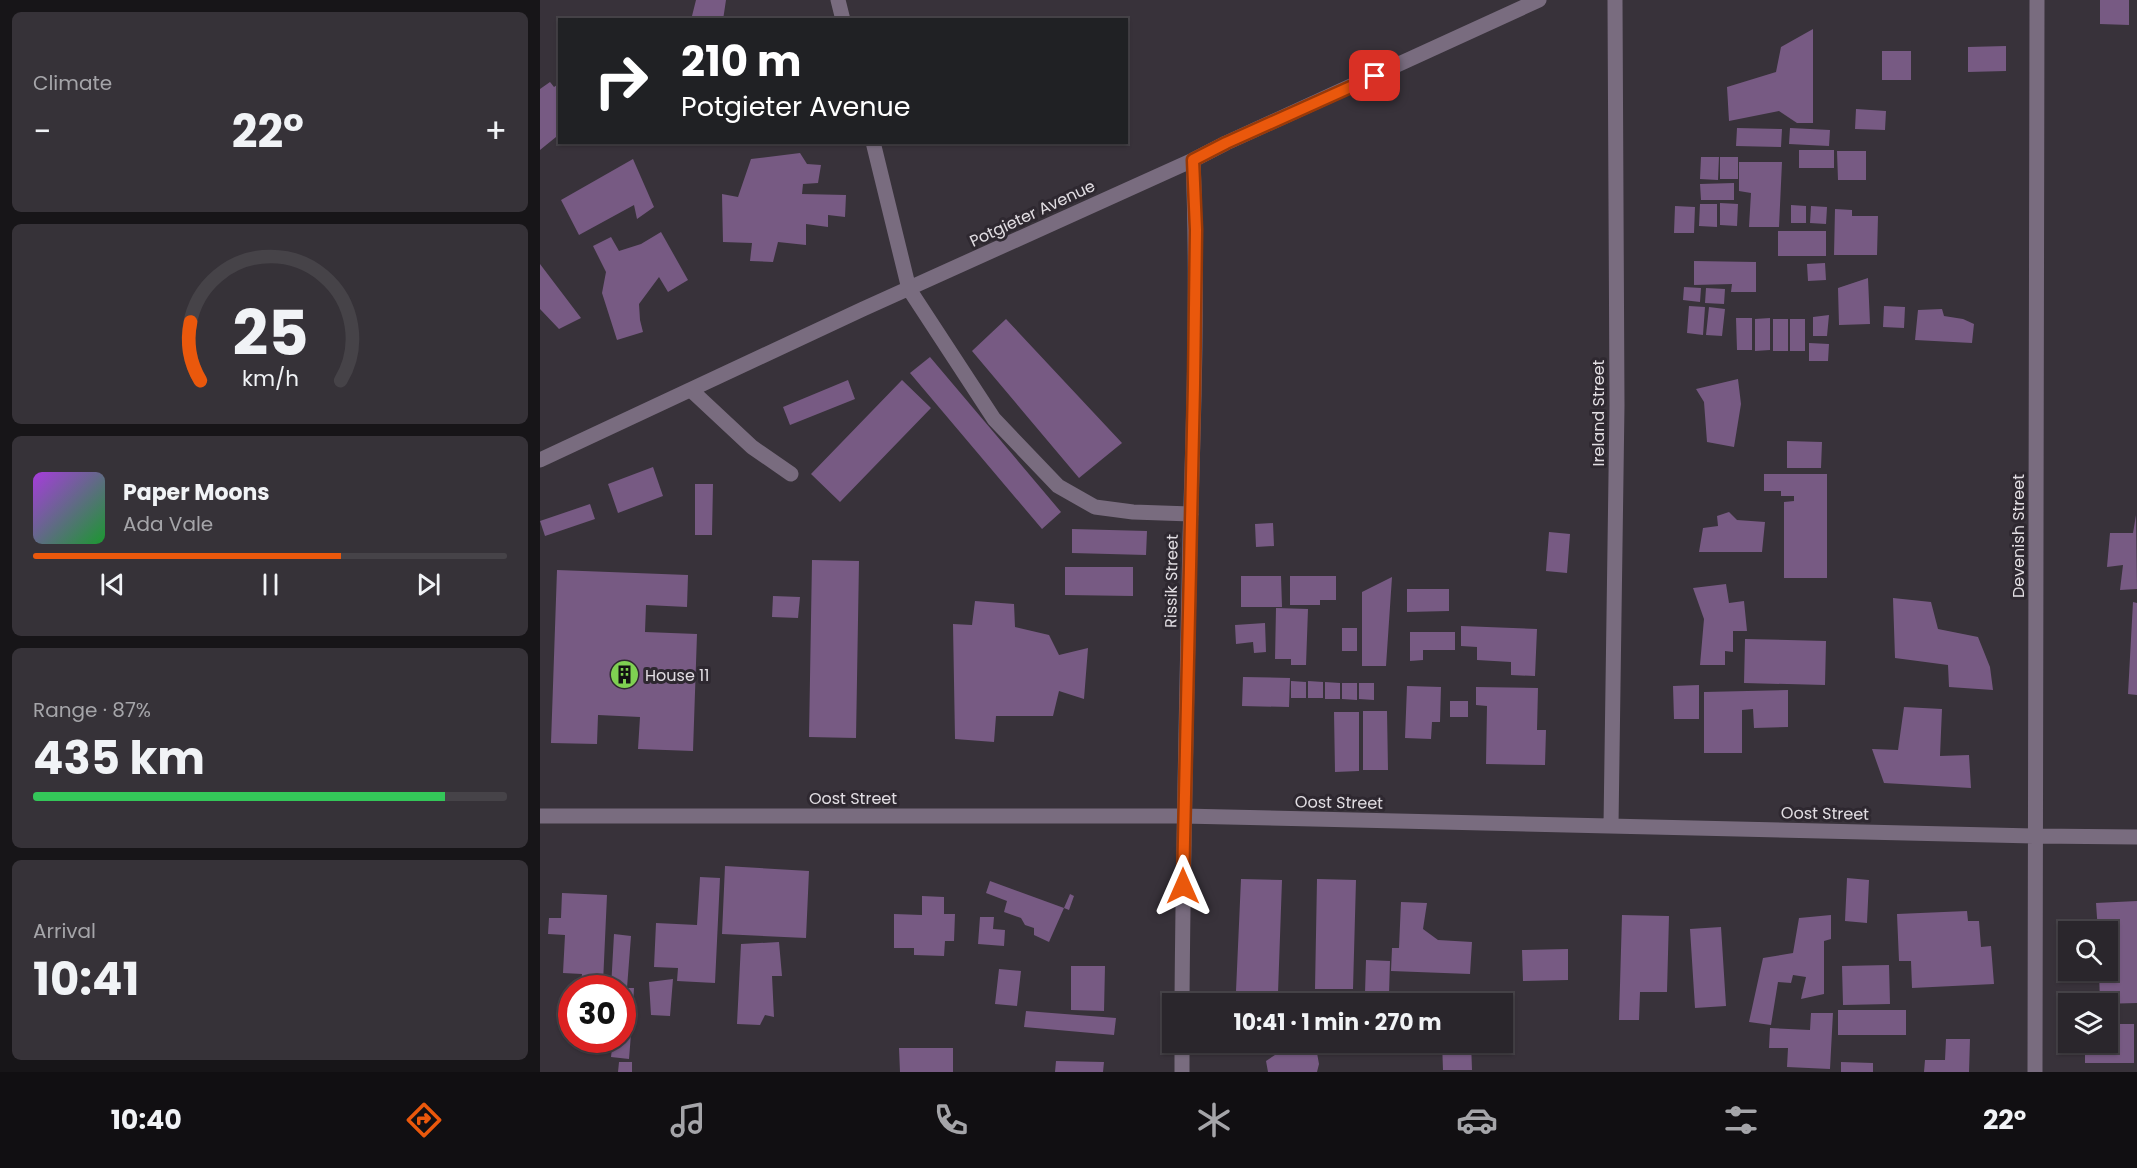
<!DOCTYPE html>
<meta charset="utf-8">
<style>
:root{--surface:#2a262c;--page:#363238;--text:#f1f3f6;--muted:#a5a5a9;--line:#464348;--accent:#ea580c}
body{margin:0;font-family:Poppins,sans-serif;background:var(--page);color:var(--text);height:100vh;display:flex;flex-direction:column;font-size:22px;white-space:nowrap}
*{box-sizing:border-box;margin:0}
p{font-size:20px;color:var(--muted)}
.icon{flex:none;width:33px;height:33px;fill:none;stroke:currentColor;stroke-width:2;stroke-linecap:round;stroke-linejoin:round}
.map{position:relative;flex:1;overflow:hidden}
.panel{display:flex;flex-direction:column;gap:12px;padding:12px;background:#171518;width:540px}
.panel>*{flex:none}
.banner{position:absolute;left:18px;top:18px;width:570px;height:126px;border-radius:0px;box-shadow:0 2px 4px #0004,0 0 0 2px var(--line);background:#202124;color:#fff;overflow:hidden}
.buttons{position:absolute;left:1518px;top:921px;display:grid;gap:12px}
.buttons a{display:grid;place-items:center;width:60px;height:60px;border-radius:0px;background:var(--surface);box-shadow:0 2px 4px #0004,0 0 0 2px var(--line);font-size:30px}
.speed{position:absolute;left:18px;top:975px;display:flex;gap:12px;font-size:30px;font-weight:700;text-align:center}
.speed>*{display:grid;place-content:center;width:78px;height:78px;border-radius:50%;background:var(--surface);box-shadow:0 2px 4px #0004,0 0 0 2px var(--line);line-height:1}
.speed .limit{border:9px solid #d22;background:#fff;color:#111}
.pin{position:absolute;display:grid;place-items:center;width:51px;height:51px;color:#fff;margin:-26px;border-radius:12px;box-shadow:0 3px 9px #0006}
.me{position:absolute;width:66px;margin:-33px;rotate:0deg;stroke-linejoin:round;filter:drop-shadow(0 0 4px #0008)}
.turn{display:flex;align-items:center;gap:21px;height:126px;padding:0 24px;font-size:27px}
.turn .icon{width:78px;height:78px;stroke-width:2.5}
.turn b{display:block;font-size:42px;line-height:51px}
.big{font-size:45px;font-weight:700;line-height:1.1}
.panel .widget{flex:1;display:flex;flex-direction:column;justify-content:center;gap:9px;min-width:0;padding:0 21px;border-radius:9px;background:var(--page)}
.panel .dial{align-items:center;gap:0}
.dial svg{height:156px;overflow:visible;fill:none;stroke:var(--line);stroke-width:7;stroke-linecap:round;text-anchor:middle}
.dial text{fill:var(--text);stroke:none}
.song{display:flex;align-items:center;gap:18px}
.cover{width:72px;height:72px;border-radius:9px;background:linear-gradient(135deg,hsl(280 70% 55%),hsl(130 70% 35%))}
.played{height:6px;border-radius:3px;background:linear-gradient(90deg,var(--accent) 65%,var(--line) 65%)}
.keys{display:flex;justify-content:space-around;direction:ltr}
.heat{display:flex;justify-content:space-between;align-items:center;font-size:33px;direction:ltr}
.charge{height:9px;border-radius:4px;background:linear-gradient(90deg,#34c759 87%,var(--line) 0)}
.trip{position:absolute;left:622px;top:993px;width:351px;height:60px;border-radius:0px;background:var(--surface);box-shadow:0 2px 4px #0004,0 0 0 2px var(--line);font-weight:700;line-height:60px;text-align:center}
.dock{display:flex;height:96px;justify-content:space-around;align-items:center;background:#110f12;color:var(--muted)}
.dock .icon{width:42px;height:42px}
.dock .current{color:var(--accent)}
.dock b{font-size:27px;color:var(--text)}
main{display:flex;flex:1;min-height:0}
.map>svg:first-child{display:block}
</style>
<main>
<section class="panel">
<div class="widget"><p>Climate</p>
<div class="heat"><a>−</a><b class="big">22°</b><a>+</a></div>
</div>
<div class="widget dial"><svg viewBox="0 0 100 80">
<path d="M14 69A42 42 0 1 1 86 69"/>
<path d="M14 69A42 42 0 0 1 9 39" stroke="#ea580c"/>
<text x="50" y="56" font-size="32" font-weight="700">25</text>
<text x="50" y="72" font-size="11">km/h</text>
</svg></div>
<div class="widget">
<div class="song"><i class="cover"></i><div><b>Paper Moons</b><p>Ada Vale</p></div></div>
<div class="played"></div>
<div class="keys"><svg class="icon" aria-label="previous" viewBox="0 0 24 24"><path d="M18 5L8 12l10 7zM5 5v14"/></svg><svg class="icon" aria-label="pause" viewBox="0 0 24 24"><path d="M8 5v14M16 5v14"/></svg><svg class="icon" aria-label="next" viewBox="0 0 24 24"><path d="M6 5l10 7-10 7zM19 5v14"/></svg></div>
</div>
<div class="widget"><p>Range · 87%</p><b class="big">435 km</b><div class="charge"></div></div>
<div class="widget"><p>Arrival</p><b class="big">10:41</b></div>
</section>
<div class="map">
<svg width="1597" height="1072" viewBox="0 0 1597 1072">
<rect width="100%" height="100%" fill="#38323a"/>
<path fill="#775a83" d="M 156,0 L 186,0 L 183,20 L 151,20 Z
M 1560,0 L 1589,0 L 1589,25 L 1560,24 Z
M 1273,29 L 1273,123 L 1257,123 L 1239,111 L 1189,121 L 1187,87 L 1236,72 L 1241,47 Z
M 1466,46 L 1466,71 L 1428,72 L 1428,47 Z
M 1342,51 L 1371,51 L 1371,80 L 1342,80 Z
M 10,82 L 14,87 L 20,83 L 20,141 L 16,137 L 0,150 L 0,89 Z
M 1316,109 L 1346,111 L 1345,130 L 1315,129 Z
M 1197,128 L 1242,129 L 1241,147 L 1196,146 Z
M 1250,128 L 1290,130 L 1289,146 L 1249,144 Z
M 1259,150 L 1294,150 L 1294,168 L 1259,168 Z
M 1297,151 L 1326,151 L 1326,180 L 1298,180 Z
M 260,153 L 267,164 L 281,165 L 278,183 L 263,184 L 262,194 L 306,195 L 305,217 L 288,215 L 288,227 L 266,224 L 266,245 L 238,242 L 233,262 L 210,261 L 212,243 L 183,242 L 182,194 L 198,197 L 211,159 Z
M 1161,157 L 1179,157 L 1178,180 L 1160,179 Z
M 1180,157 L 1198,157 L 1198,179 L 1180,179 Z
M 93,159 L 114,207 L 97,219 L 94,205 L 39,235 L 21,200 Z
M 1199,162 L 1242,162 L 1239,227 L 1209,227 L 1211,193 L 1199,191 Z
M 1194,183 L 1194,200 L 1161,200 L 1160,184 Z
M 1180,203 L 1198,204 L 1197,226 L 1180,225 Z
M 1160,204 L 1177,204 L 1177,227 L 1159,226 Z
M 1251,205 L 1266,206 L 1266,223 L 1251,223 Z
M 1135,206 L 1155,207 L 1154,233 L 1134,233 Z
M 1271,206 L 1287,207 L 1286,224 L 1270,223 Z
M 1295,209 L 1312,210 L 1312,216 L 1338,216 L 1337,255 L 1294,255 Z
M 1238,231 L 1286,231 L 1286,256 L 1238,256 Z
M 121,232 L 148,280 L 128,292 L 119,277 L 99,304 L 100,320 L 103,332 L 77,340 L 62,293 L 66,272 L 53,246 L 71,237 L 79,251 L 101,244 Z
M 1154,261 L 1216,262 L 1216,292 L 1191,292 L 1192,284 L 1154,285 Z
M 1285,263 L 1286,280 L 1268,281 L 1267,264 Z
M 0,264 L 41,318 L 19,329 L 0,309 Z
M 1328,278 L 1330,324 L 1299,325 L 1298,288 Z
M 1144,287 L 1161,288 L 1160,302 L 1143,300 Z
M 1166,288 L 1185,289 L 1184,304 L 1165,303 Z
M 1149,306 L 1165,307 L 1163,335 L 1147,333 Z
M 1344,306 L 1365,307 L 1364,328 L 1343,327 Z
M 1169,307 L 1185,309 L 1182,336 L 1166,335 Z
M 1402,309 L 1404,316 L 1423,319 L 1434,324 L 1432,343 L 1375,340 L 1378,310 Z
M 1289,315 L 1287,336 L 1273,336 L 1273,317 Z
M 1196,318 L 1212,318 L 1212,350 L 1197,350 Z
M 1230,318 L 1230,350 L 1215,351 L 1215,319 Z
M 466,319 L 582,443 L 539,478 L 432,351 Z
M 1233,319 L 1248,319 L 1248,351 L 1233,351 Z
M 1250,319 L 1265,319 L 1265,351 L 1250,351 Z
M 1269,343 L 1289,344 L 1288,361 L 1269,361 Z
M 390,357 L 521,512 L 502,529 L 370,373 Z
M 1198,379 L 1201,404 L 1194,447 L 1167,442 L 1164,402 L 1156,389 Z
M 308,380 L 315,399 L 250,425 L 243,407 Z
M 362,380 L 391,408 L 300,502 L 271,474 Z
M 1247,441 L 1282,442 L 1281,468 L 1247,468 Z
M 113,467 L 123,496 L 78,513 L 68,484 Z
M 1224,474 L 1287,474 L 1287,578 L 1244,578 L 1244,502 L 1254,501 L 1254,496 L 1241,496 L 1241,491 L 1224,491 Z
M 155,484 L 173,484 L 172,535 L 155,535 Z
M 50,504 L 55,519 L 5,536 L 0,521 Z
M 1189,512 L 1197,520 L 1225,522 L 1222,552 L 1159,552 L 1163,528 L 1178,526 L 1177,516 Z
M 1596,515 L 1597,589 L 1580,590 L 1583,565 L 1567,567 L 1570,533 L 1593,533 Z
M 733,523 L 734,546 L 716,547 L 715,524 Z
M 532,529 L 607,531 L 606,555 L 532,553 Z
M 1009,532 L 1030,534 L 1027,573 L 1006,571 Z
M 272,560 L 319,561 L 316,738 L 269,737 Z
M 525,567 L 593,567 L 593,596 L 525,595 Z
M 17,570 L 148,575 L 147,607 L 106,605 L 105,632 L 157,634 L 153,751 L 98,749 L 100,717 L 58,715 L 57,744 L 11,743 Z
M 701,576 L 741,576 L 742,607 L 701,607 Z
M 750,576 L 796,576 L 796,600 L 780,600 L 780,605 L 750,605 Z
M 852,577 L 846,666 L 822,666 L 822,592 Z
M 1186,584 L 1189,603 L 1204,601 L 1207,631 L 1193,631 L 1193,652 L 1185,651 L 1185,665 L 1160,665 L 1164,619 L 1153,588 Z
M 867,589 L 909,589 L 909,611 L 867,612 Z
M 233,596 L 260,597 L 258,618 L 232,617 Z
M 1353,598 L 1391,602 L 1398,629 L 1438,637 L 1450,667 L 1453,690 L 1409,687 L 1408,665 L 1355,658 Z
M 435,601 L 474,604 L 475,627 L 509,635 L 519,655 L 548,648 L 544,699 L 519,691 L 513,716 L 456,716 L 454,742 L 415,739 L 413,624 L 432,625 Z
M 1593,602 L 1597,603 L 1597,695 L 1588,694 Z
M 736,608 L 768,609 L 766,665 L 751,665 L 751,659 L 735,659 Z
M 725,623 L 726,652 L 714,653 L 713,642 L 696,644 L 695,625 Z
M 921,626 L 997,629 L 995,676 L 971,675 L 971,662 L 937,660 L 937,647 L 921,646 Z
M 802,628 L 817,628 L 817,651 L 802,651 Z
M 870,632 L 915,632 L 915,650 L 883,650 L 883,660 L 870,661 Z
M 1205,639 L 1286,641 L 1285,685 L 1204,683 Z
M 703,677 L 750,678 L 749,707 L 702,706 Z
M 751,681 L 766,682 L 766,698 L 751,698 Z
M 768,681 L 783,682 L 783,698 L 768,698 Z
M 785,682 L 800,683 L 800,699 L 785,699 Z
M 802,683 L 817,683 L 817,700 L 802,699 Z
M 819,683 L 834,683 L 834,700 L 819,699 Z
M 1159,685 L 1159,719 L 1134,719 L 1133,686 Z
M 867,686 L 901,687 L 900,722 L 892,722 L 891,739 L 865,738 Z
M 936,687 L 998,688 L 997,730 L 1006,730 L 1005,765 L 946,764 L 947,706 L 936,705 Z
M 1248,690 L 1248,727 L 1214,728 L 1213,709 L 1202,710 L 1202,753 L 1164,753 L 1164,692 Z
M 910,701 L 928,701 L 928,717 L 910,717 Z
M 1364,707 L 1402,709 L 1400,756 L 1429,755 L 1431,788 L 1344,783 L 1332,749 L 1358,750 Z
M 823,711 L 847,711 L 848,770 L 823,770 Z
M 794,712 L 819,712 L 819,771 L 795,772 Z
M 185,866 L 269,871 L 266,938 L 182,934 Z
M 160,877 L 180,878 L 175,983 L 137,981 L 138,968 L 114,967 L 116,923 L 157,925 Z
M 1307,878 L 1329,880 L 1327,923 L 1305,921 Z
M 701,879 L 742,880 L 738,993 L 696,991 Z
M 777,879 L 816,880 L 813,989 L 775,989 Z
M 450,881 L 524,908 L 530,894 L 534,896 L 529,910 L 524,908 L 509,942 L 494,935 L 494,928 L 485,925 L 481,918 L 464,912 L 467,901 L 446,893 Z
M 22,893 L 67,895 L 63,983 L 41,982 L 42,974 L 23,973 L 25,935 L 8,934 L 9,918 L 21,918 Z
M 382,896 L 404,897 L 404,914 L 415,914 L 414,941 L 405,941 L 404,956 L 374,955 L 374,948 L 354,948 L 354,914 L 382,915 Z
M 1597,901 L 1597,1003 L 1560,1004 L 1559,970 L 1568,970 L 1568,932 L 1558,932 L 1556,903 Z
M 861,902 L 887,903 L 883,929 L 898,940 L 932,942 L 930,974 L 851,971 L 852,948 L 859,948 Z
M 1427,911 L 1428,921 L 1439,921 L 1441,947 L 1451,946 L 1454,984 L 1372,988 L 1371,961 L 1359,961 L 1357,914 Z
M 1082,915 L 1129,916 L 1127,992 L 1100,992 L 1099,1020 L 1079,1020 Z
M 1291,915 L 1291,939 L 1284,941 L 1284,994 L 1261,999 L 1266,977 L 1253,975 L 1251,983 L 1238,982 L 1231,1025 L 1209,1022 L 1223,958 L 1253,953 L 1259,918 Z
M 440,917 L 454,917 L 453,929 L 465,930 L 464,946 L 438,944 Z
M 1181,927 L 1186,1006 L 1155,1008 L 1150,929 Z
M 74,934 L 91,936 L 87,988 L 94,988 L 93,1004 L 82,1003 L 82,988 L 71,988 Z
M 239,942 L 242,976 L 232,976 L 234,1017 L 225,1015 L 220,1025 L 197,1024 L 201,944 Z
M 1028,949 L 1028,980 L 983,981 L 982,950 Z
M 826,960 L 850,961 L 849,994 L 825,993 Z
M 1349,965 L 1350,1004 L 1303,1005 L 1302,966 Z
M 531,966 L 565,966 L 564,1011 L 531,1010 Z
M 459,969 L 481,971 L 477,1006 L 455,1004 Z
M 133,979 L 130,1016 L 111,1015 L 109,982 Z
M 1298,1010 L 1366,1010 L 1366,1035 L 1298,1035 Z
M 486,1011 L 576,1018 L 574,1035 L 484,1027 Z
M 1271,1013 L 1293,1013 L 1290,1069 L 1247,1067 L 1248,1048 L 1229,1048 L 1230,1028 L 1270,1030 Z
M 1568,1024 L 1594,1024 L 1594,1063 L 1545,1063 L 1545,1042 L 1568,1042 Z
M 82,1033 L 91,1034 L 89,1059 L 71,1057 L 73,1040 L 82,1040 Z
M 1406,1039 L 1430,1039 L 1429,1072 L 1384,1072 L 1385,1060 L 1405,1060 Z
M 741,1042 L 775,1042 L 779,1064 L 777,1072 L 728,1072 L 726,1061 L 738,1053 Z
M 902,1042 L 931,1042 L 932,1070 L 903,1070 Z
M 359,1048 L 413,1048 L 413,1072 L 360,1072 Z
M 516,1061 L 564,1062 L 563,1072 L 515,1072 Z
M 79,1062 L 92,1062 L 92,1072 L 78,1072 Z
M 1301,1062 L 1333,1063 L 1333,1072 L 1301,1072 Z"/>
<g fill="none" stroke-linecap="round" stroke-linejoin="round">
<path stroke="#796c7f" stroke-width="15" d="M 298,0 L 303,20
M 333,142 L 369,289 L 454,419 L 518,486 L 555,507 L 593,512 L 651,514
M 151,390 L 212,447 L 251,474
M 0,460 L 323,309 L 653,160 L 686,143 L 999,0
M 0,816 L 643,816 L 1496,836 L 1597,837
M 1071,826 L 1077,405 L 1075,0
M 642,1004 C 643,848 647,692 650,537 C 654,411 658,286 653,160
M 642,1072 L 642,1042
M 1495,1072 L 1497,0"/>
</g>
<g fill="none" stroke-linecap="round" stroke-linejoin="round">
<defs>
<path id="route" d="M 643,886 L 654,385 L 656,230 L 653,160 L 686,143 L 835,76"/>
</defs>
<use href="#route" stroke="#983908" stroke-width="15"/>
<use href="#route" stroke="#ea580c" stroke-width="10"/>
</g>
<defs>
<symbol id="building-disc" viewBox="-11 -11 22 22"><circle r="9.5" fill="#7fd052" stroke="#2e2830"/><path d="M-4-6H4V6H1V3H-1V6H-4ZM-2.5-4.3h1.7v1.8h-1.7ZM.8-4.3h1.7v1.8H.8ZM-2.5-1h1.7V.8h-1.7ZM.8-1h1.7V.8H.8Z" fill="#111"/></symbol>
</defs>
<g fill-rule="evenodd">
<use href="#building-disc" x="68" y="658" width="33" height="33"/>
</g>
<g text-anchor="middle" stroke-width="6" stroke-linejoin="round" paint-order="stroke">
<g font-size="16" fill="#e1dde2" stroke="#2e2830">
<text transform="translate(492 213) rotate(-25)" y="6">Potgieter Avenue</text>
<text transform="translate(1058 413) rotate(-90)" y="6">Ireland Street</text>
<text transform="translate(1478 536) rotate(-90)" y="6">Devenish Street</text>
<text transform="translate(631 581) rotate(-89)" y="6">Rissik Street</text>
<text x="313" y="804">Oost Street</text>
<text transform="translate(799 802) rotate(1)" y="6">Oost Street</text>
<text transform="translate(1285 813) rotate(1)" y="6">Oost Street</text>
</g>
<g font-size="16" fill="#e1dde2" stroke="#2e2830" text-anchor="start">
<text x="105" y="681">House 11</text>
</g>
</g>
</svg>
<div class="buttons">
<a><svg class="icon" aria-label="search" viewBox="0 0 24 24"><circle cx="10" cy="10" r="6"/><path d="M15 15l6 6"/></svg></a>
<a><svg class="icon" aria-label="layers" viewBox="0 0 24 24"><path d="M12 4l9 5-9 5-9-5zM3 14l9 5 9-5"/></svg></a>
</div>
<div class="speed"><div class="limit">30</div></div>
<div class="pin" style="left:835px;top:76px;background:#d93025"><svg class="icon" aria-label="arrive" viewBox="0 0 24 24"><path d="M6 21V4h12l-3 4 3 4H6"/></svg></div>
<svg class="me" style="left:643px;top:886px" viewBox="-20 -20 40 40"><path d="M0-17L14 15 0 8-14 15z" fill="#ea580c" stroke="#fff" stroke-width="4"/></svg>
<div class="trip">10:41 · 1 min · 270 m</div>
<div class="banner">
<div class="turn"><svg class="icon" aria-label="right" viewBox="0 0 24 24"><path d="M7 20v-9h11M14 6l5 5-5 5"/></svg><div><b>210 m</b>Potgieter Avenue</div></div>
</div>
</div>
</main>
<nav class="dock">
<b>10:40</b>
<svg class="icon current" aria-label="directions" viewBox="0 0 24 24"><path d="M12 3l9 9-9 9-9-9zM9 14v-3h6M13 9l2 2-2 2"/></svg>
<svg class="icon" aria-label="music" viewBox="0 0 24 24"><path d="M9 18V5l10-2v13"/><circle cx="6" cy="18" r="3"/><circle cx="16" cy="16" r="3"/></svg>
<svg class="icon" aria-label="phone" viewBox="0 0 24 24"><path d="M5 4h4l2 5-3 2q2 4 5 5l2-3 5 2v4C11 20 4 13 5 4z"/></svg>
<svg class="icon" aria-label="climate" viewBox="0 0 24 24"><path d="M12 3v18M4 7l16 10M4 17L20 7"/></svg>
<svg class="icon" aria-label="car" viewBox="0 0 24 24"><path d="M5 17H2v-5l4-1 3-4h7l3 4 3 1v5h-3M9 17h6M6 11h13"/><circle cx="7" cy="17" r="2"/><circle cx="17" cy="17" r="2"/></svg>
<svg class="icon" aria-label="filters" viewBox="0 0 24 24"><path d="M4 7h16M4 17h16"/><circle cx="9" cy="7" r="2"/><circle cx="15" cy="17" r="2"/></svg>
<b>22°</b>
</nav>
